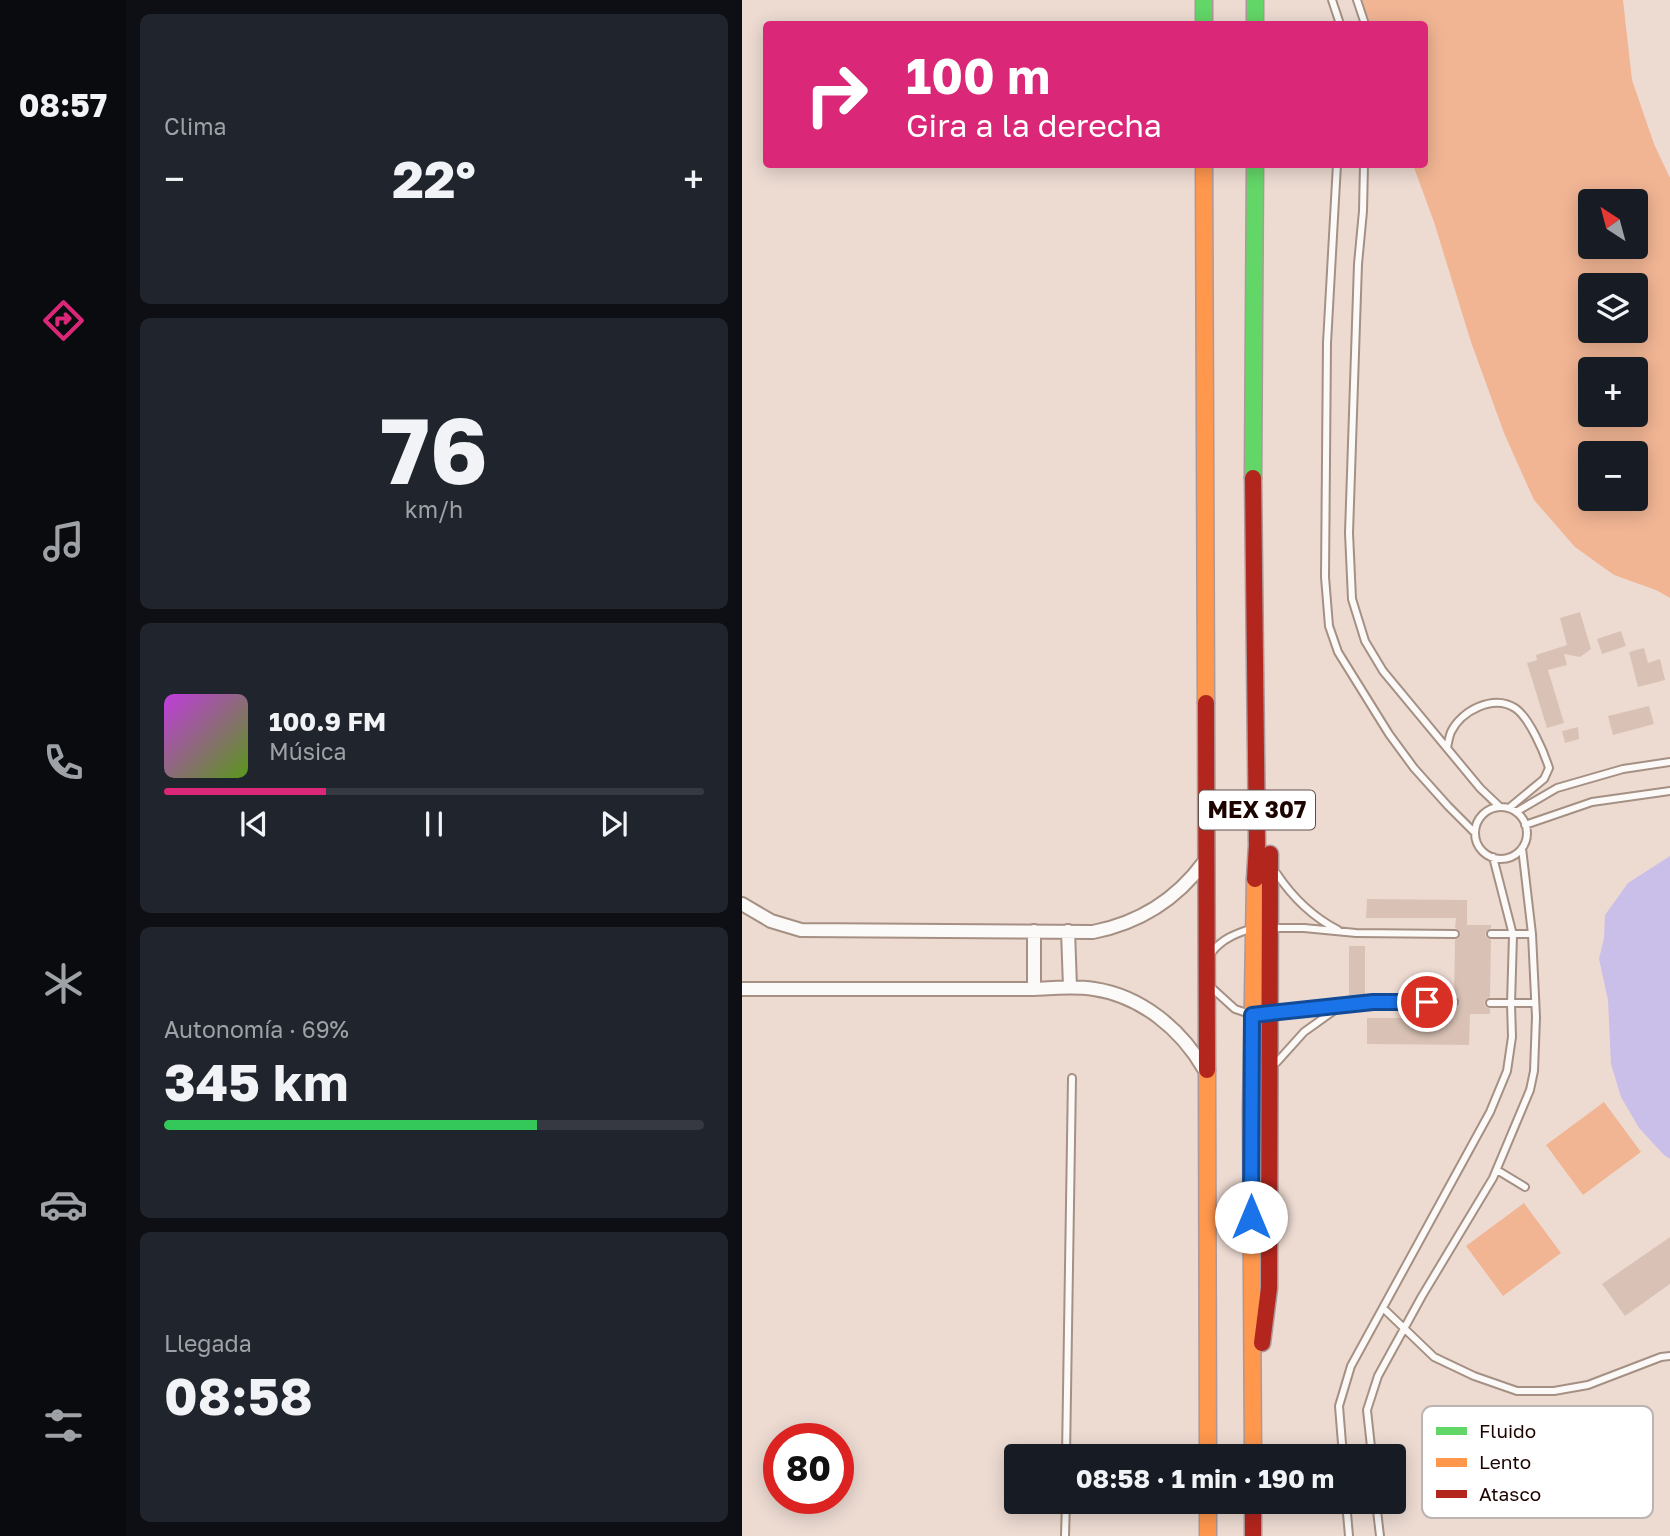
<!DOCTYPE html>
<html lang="es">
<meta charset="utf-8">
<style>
:root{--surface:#171b24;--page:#20242c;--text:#f1f3f6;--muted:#9ea1a6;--line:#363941;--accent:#db2777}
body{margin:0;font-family:"Golos Text",sans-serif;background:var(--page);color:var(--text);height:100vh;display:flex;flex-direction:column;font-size:26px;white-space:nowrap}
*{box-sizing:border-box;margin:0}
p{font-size:23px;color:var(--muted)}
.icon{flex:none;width:38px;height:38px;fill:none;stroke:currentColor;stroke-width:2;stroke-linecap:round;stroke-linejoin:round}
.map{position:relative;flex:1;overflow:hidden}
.panel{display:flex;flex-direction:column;gap:14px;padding:14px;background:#0d0f14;width:616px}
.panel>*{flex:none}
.hud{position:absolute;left:21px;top:21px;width:665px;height:147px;border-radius:7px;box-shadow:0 4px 18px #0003;background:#db2777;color:#fff;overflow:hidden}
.needle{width:46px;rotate:324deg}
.controls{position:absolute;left:836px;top:189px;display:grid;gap:14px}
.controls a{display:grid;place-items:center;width:70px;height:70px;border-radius:7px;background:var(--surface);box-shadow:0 4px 18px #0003;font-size:35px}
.speed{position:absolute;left:21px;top:1423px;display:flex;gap:14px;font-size:35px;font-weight:700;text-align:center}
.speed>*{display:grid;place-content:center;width:91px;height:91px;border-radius:50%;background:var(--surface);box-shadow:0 4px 18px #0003;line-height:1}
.speed .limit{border:10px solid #d22;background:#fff;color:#111}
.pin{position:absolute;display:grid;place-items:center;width:60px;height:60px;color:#fff;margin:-30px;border:4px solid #fff;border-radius:50%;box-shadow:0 2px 7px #0007}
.me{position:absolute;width:77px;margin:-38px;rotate:0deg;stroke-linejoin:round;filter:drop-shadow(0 0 5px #0008)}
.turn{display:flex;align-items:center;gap:24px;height:147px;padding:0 28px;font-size:32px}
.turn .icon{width:91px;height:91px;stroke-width:2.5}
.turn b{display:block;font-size:49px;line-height:60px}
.big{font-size:52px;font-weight:700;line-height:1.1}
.panel .widget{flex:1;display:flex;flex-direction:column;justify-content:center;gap:10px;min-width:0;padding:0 24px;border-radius:10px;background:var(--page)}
.panel .dial{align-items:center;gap:0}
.dial b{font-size:91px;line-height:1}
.song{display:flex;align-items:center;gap:21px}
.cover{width:84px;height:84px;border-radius:10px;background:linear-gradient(135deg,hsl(290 70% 55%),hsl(90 70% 35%))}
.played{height:7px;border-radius:4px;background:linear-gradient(90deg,var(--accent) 30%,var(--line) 30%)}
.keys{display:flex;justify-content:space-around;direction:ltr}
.heat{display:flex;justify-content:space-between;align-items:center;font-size:38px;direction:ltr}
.charge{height:10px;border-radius:5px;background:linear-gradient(90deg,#34c759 69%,var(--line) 0)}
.trip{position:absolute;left:262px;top:1444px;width:402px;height:70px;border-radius:7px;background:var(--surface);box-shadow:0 4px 18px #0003;font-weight:700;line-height:70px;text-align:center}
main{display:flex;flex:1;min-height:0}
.tabs{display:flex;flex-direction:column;width:126px;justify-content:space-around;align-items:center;background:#090b0e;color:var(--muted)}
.tabs .icon{width:49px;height:49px}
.tabs .current{color:var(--accent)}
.tabs b{font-size:32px;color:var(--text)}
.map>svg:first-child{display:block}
</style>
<main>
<nav class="tabs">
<b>08:57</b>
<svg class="icon current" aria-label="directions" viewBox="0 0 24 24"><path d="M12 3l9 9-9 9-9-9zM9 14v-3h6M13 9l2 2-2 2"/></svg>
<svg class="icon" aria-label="music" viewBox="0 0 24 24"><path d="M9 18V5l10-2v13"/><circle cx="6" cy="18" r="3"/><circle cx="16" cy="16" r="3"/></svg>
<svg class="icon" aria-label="phone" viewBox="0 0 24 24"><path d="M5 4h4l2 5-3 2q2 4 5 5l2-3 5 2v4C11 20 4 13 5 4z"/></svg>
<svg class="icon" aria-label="climate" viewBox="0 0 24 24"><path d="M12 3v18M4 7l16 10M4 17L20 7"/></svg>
<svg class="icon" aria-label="car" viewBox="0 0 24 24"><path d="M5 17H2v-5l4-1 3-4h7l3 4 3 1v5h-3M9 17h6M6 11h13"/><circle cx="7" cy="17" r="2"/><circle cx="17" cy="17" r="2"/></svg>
<svg class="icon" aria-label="filters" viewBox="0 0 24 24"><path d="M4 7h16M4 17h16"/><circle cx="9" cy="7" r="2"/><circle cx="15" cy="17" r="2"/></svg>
</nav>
<section class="panel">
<div class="widget"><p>Clima</p>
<div class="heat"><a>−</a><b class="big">22°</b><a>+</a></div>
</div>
<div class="widget dial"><b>76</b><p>km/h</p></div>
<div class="widget">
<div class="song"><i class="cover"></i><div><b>100.9 FM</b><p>Música</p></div></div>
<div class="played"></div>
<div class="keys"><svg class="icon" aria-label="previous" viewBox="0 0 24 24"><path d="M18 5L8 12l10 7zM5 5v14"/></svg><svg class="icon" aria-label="pause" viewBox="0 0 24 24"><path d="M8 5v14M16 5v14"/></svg><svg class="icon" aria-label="next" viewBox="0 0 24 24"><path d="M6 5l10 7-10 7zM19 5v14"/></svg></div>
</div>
<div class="widget"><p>Autonomía · 69%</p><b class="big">345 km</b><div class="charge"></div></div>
<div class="widget"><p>Llegada</p><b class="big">08:58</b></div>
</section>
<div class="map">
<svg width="928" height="1536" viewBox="0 0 928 1536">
<rect width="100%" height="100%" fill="#eddbd2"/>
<path fill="#f1b594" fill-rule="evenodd" d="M 620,0 L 881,0 L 890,80 L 912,144 L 928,178 L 928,598 L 914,590 L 872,575 L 833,547 L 792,500 L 762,433 L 729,342 L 692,222 L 671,165 L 682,164 L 682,24 L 628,24 ZM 849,201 L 894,201 L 894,247 L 849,247 ZM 849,285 L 894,285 L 894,331 L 849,331 ZM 849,369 L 894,369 L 894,415 L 849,415 ZM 849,453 L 894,453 L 894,499 L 849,499 Z
M 862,1102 L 899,1152 L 841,1195 L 804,1145 Z
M 782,1203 L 819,1253 L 761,1296 L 724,1246 Z"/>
<path fill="#c9bfe9" d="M 928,856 L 928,1159 L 922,1155 L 897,1128 L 879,1097 L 869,1064 L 866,1000 L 857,959 L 862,938 L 863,915 L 886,883 Z"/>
<path fill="#d9c2b5" d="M 838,612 L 849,649 L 838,657 L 822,654 L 825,665 L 806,670 L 822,723 L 805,728 L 785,663 L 795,660 L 794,655 L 825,645 L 818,618 Z
M 879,631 L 884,646 L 860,654 L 855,639 Z
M 902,648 L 906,663 L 918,659 L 923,680 L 896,687 L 887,652 Z
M 907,706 L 912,724 L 871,735 L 866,716 Z
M 836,727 L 837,739 L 823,743 L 820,731 Z
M 625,899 L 725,900 L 725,925 L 749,925 L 749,928 L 743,933 L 744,937 L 749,940 L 748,997 L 742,1002 L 743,1006 L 748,1009 L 748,1014 L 728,1014 L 727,1045 L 625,1044 L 625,1018 L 712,1018 L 712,1008 L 718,1003 L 712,996 L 713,940 L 717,937 L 719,933 L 713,928 L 714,918 L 624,918 Z
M 607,946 L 623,946 L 623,996 L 607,996 Z
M 928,1237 L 928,1284 L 883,1316 L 860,1284 Z"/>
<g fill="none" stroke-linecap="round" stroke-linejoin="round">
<defs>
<path id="lane" d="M 590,0 L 598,24
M 615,0 L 623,24
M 595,164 L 585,343 L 583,577 L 587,626 L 596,652 L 647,734 L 672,768 L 706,806 L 733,833
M 622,164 L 621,211 L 616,264 L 607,533 L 610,599 L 623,641 L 641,671 L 738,788 L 758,807
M 705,748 C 706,743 707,737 709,732 C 719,711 751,694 773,708 C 787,717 802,752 807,768 L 802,779 L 767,808
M733 833a26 26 0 1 1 52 0a26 26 0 1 1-52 0Z
M 774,812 L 815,788 L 881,769 L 928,762
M 783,825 L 850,802 L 928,791
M 535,874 C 551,898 571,917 596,930
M 533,928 L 562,928 L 614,933 L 713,934
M 749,934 L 790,934
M 470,952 C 480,939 493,934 508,929
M 471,989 L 493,1009 L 505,1013
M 748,1003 L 793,1003
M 533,1013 L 631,1002 L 712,1002
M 535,1062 L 562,1032 L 597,1007
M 755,1170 L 783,1187
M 641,1308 L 692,1357 L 732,1376 L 775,1391 L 812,1391 L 846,1385 L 919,1357 L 928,1356
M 324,1456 L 330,1078
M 601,1456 L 597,1406 L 609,1366 L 748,1112 L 765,1071 L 770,1037 L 769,1004 L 771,935 L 751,857
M 630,1456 L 625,1410 L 636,1376 L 680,1296 L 751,1178 L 788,1090 L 792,1071 L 794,1017 L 790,934 L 780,848
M 604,1502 L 607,1536
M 634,1502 L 638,1536
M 323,1536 L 324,1502"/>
<path id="street" d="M 0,904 L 29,921 L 59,930 L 351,932 C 397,923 434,900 462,862
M 292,931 L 292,989
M 326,931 L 328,987
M 0,989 L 292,989 C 312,988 332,986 352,989 C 399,996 439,1029 462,1069"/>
<path id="fast" d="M 462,0 L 462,24
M 513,0 L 513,24
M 511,478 L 513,164"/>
<path id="slow" d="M 462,164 L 464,703
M 465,1070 L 466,1456
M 511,1456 L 509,1111 L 513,879
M 466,1502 L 466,1536"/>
<path id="jam" d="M 511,478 L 515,845 L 513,879
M 464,703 L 465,1070
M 520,1343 L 527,1288 L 528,854
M 511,1502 L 511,1536"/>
</defs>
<use href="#lane" stroke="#a59083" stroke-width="10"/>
<use href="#street" stroke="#a59083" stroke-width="16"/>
<use href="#fast" stroke="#ac9899" stroke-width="19"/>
<use href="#slow" stroke="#ac9899" stroke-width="19"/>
<use href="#jam" stroke="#ac9899" stroke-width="19"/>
<use href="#lane" stroke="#fcfaf8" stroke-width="6"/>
<use href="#street" stroke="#fcfaf8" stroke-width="12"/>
<use href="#fast" stroke="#63d668" stroke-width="16"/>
<use href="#slow" stroke="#ff974d" stroke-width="16"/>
<use href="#jam" stroke="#b3261e" stroke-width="16"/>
</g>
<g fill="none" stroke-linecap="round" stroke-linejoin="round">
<defs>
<path id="route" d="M 509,1217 L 510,1015 L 631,1002 L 685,1002"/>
</defs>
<use href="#route" stroke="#114b97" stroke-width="18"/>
<use href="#route" stroke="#1a73e8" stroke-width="12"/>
</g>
<g text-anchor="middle" stroke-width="5" stroke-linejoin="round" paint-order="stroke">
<rect fill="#fff" stroke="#624f4c" stroke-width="2" x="457" y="790.5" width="116" height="39" rx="5"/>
<g font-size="23" font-weight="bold" fill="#1e0400">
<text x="515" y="818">MEX 307</text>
</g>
</g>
<rect x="680" y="1406" width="231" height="112" rx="10" fill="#fff" stroke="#bcb4b2" stroke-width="2"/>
<rect x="694" y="1427" width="31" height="8" fill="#63d668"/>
<rect x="694" y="1458" width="31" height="9" fill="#ff974d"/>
<rect x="694" y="1490" width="31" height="8" fill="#b3261e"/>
<g font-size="19" fill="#1e0400">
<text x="737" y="1438">Fluido</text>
<text x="737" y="1469">Lento</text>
<text x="737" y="1501">Atasco</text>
</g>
</svg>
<div class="controls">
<a><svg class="needle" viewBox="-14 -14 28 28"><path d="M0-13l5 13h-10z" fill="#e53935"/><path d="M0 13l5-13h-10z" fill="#9ea1a6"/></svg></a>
<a><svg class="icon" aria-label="layers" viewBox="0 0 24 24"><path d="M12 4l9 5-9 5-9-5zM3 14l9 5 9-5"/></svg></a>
<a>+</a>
<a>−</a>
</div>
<div class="speed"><div class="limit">80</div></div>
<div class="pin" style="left:685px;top:1002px;background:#d93025"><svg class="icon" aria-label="arrive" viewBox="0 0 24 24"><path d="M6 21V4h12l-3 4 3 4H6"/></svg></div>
<svg class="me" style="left:509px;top:1217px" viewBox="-20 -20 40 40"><circle r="19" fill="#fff"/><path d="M0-13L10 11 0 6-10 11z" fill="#1a73e8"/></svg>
<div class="trip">08:58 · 1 min · 190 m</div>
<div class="hud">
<div class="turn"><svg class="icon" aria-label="right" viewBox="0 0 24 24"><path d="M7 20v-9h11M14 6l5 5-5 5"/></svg><div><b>100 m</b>Gira a la derecha</div></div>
</div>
</div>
</main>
